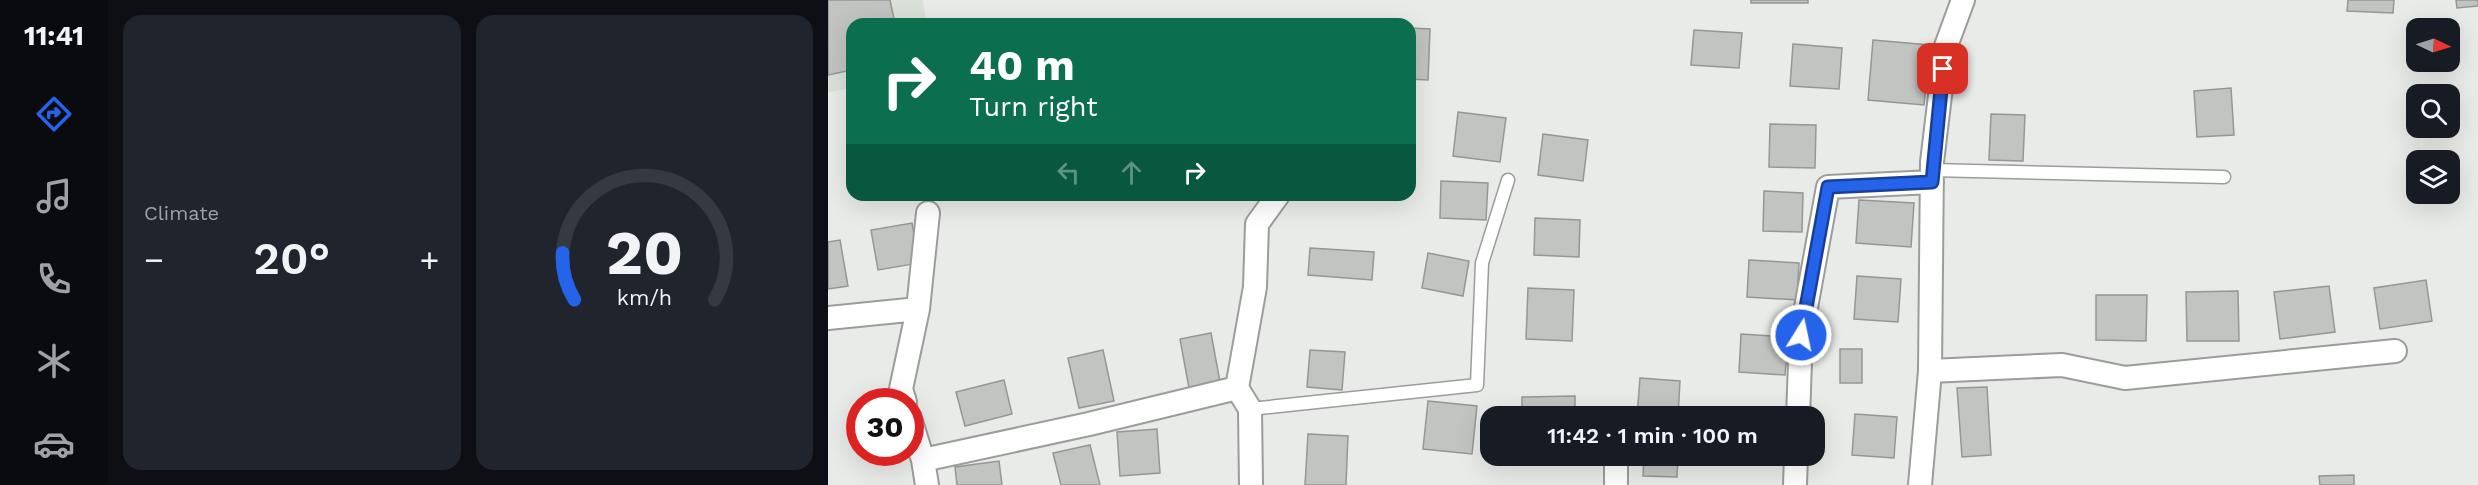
<!DOCTYPE html>
<meta charset="utf-8">
<style>
:root{--surface:#171b24;--page:#20242c;--text:#f1f3f6;--muted:#9ea1a6;--line:#363941;--accent:#2563eb}
body{margin:0;font-family:"Work Sans",sans-serif;background:var(--page);color:var(--text);height:100vh;display:flex;flex-direction:column;font-size:22px;white-space:nowrap}
*{box-sizing:border-box;margin:0}
p{font-size:20px;color:var(--muted)}
.icon{flex:none;width:33px;height:33px;fill:none;stroke:currentColor;stroke-width:2;stroke-linecap:round;stroke-linejoin:round}
.map{position:relative;flex:1;overflow:hidden}
.sheet{display:flex;flex-direction:column;gap:15px;padding:15px;background:#0d0f14;width:720px}
.sheet>*{flex:none}
.banner{position:absolute;left:18px;top:18px;width:570px;height:183px;border-radius:18px;box-shadow:0 6px 24px #0002;background:#0b6e4f;color:#fff;overflow:hidden}
.needle{width:39px;rotate:94deg}
.buttons{position:absolute;left:1578px;top:18px;display:grid;gap:12px}
.buttons a{display:grid;place-items:center;width:54px;height:54px;border-radius:12px;background:var(--surface);box-shadow:0 6px 24px #0002;font-size:30px}
.speed{position:absolute;left:18px;top:388px;display:flex;gap:12px;font-size:30px;font-weight:700;text-align:center}
.speed>*{display:grid;place-content:center;width:78px;height:78px;border-radius:50%;background:var(--surface);box-shadow:0 6px 24px #0002;line-height:1}
.speed .limit{border:9px solid #d22;background:#fff;color:#111}
.pin{position:absolute;display:grid;place-items:center;width:51px;height:51px;color:#fff;margin:-26px;border-radius:12px;box-shadow:0 3px 9px #0006}
.me{position:absolute;width:66px;margin:-33px;rotate:10deg;stroke-linejoin:round;filter:drop-shadow(0 0 4px #0008)}
.turn{display:flex;align-items:center;gap:21px;height:126px;padding:0 24px;font-size:27px}
.turn .icon{width:78px;height:78px;stroke-width:2.5}
.turn b{display:block;font-size:42px;line-height:51px}
.lanes{display:flex;align-items:center;height:57px;padding:0 24px;background:#0003;justify-content:center;gap:30px;direction:ltr}
.lanes .off{opacity:.35}
.big{font-size:45px;font-weight:600;line-height:1.1}
.sheet .tile{flex:1;display:flex;flex-direction:column;justify-content:center;gap:9px;min-width:0;padding:0 21px;border-radius:18px;background:var(--page)}
.sheet .dial{align-items:center;gap:0}
.dial svg{height:156px;overflow:visible;fill:none;stroke:var(--line);stroke-width:7;stroke-linecap:round;text-anchor:middle}
.dial text{fill:var(--text);stroke:none}
.heat{display:flex;justify-content:space-between;align-items:center;font-size:33px;direction:ltr}
.sheet .tiles{flex:1;display:grid;gap:15px;grid-template-columns:repeat(2,1fr)}
.trip{position:absolute;left:652px;top:406px;width:345px;height:60px;border-radius:18px;background:var(--surface);box-shadow:0 6px 24px #0002;font-weight:600;line-height:60px;text-align:center}
main{display:flex;flex:1;min-height:0}
.menu{display:flex;flex-direction:column;width:108px;justify-content:space-around;align-items:center;background:#090b0e;color:var(--muted)}
.menu .icon{width:42px;height:42px}
.menu .current{color:var(--accent)}
.menu b{font-size:27px;color:var(--text)}
.map>svg:first-child{display:block}
</style>
<main>
<nav class="menu">
<b>11:41</b>
<svg class="icon current" aria-label="directions" viewBox="0 0 24 24"><path d="M12 3l9 9-9 9-9-9zM9 14v-3h6M13 9l2 2-2 2"/></svg>
<svg class="icon" aria-label="music" viewBox="0 0 24 24"><path d="M9 18V5l10-2v13"/><circle cx="6" cy="18" r="3"/><circle cx="16" cy="16" r="3"/></svg>
<svg class="icon" aria-label="phone" viewBox="0 0 24 24"><path d="M5 4h4l2 5-3 2q2 4 5 5l2-3 5 2v4C11 20 4 13 5 4z"/></svg>
<svg class="icon" aria-label="climate" viewBox="0 0 24 24"><path d="M12 3v18M4 7l16 10M4 17L20 7"/></svg>
<svg class="icon" aria-label="car" viewBox="0 0 24 24"><path d="M5 17H2v-5l4-1 3-4h7l3 4 3 1v5h-3M9 17h6M6 11h13"/><circle cx="7" cy="17" r="2"/><circle cx="17" cy="17" r="2"/></svg>
</nav>
<section class="sheet">
<div class="tiles">
<div class="tile"><p>Climate</p>
<div class="heat"><a>−</a><b class="big">20°</b><a>+</a></div>
</div>
<div class="tile dial"><svg viewBox="0 0 100 80">
<path d="M14 69A42 42 0 1 1 86 69"/>
<path d="M14 69A42 42 0 0 1 8 45" stroke="#2563eb"/>
<text x="50" y="56" font-size="32" font-weight="700">20</text>
<text x="50" y="72" font-size="11">km/h</text>
</svg></div>
</div>
</section>
<div class="map">
<svg width="1650" height="485" viewBox="0 0 1650 485">
<rect width="100%" height="100%" fill="#e9ebe8"/>
<path fill="#dae1d9" d="M 0,0 L 95,0 L 98,24 L 24,24 L 24,88 L 0,92 Z"/>
<path fill="#c2c4c1" stroke="#959794" stroke-width="1.5" d="M 0,0 L 62,0 L 67,24 L 24,24 L 24,70 L 0,75 Z
M 923,0 L 980,0 L 980,3 L 923,3 Z
M 1520,0 L 1566,0 L 1565,13 L 1519,11 Z
M 1628,0 L 1650,0 L 1650,6 L 1629,8 Z
M 582,28 L 602,29 L 600,80 L 582,79 Z
M 866,30 L 914,33 L 911,68 L 863,65 Z
M 1045,40 L 1102,45 L 1096,105 L 1040,100 Z
M 965,44 L 1014,48 L 1011,89 L 962,86 Z
M 1403,88 L 1406,135 L 1369,137 L 1366,91 Z
M 630,112 L 678,118 L 672,162 L 625,156 Z
M 1163,114 L 1197,115 L 1195,161 L 1161,160 Z
M 942,124 L 988,125 L 987,168 L 941,167 Z
M 715,134 L 760,140 L 755,181 L 710,175 Z
M 613,181 L 660,183 L 658,220 L 612,218 Z
M 936,191 L 975,193 L 974,232 L 935,231 Z
M 1031,200 L 1086,203 L 1083,247 L 1028,243 Z
M 707,218 L 752,220 L 751,257 L 706,255 Z
M 84,223 L 91,263 L 50,270 L 43,230 Z
M 12,240 L 20,286 L 0,289 L 0,242 Z
M 482,248 L 546,252 L 544,280 L 480,275 Z
M 600,253 L 641,261 L 635,296 L 594,288 Z
M 921,260 L 971,263 L 969,300 L 919,297 Z
M 1029,276 L 1073,279 L 1070,322 L 1026,319 Z
M 1598,280 L 1604,321 L 1552,329 L 1546,288 Z
M 1501,286 L 1507,332 L 1452,339 L 1446,292 Z
M 700,288 L 746,290 L 744,341 L 698,339 Z
M 1410,291 L 1411,341 L 1359,341 L 1358,292 Z
M 1268,295 L 1319,295 L 1318,341 L 1268,340 Z
M 383,333 L 392,382 L 361,388 L 352,339 Z
M 913,334 L 960,337 L 957,375 L 911,372 Z
M 1012,349 L 1034,349 L 1034,383 L 1012,383 Z
M 275,350 L 286,401 L 251,408 L 240,358 Z
M 482,350 L 517,352 L 514,390 L 479,387 Z
M 812,378 L 852,381 L 850,417 L 809,417 Z
M 176,380 L 184,414 L 137,426 L 128,392 Z
M 1159,387 L 1163,455 L 1134,457 L 1129,388 Z
M 747,396 L 747,417 L 694,417 L 694,397 Z
M 600,401 L 649,406 L 644,454 L 595,449 Z
M 1027,414 L 1069,417 L 1066,458 L 1024,455 Z
M 329,429 L 332,473 L 292,476 L 289,432 Z
M 480,434 L 520,436 L 518,485 L 477,485 Z
M 262,445 L 272,485 L 233,485 L 225,453 Z
M 816,456 L 850,456 L 849,477 L 815,476 Z
M 171,461 L 174,485 L 129,485 L 127,467 Z
M 1526,475 L 1526,485 L 1492,485 L 1491,476 Z"/>
<g fill="none" stroke-linecap="round" stroke-linejoin="round">
<defs>
<path id="service" d="M 1104,170 L 1396,177
M 422,409 L 649,385 L 654,263 L 680,180"/>
<path id="minor" d="M 0,318 L 90,309
M 1102,371 L 1234,365 L 1297,378 L 1567,351
M 77,402 L 73,389 L 90,309 L 100,213
M 970,417 L 973,335 L 1000,187 L 1104,182
M 82,418 L 95,460 L 99,485
M 95,460 L 261,424 L 409,388
M 423,485 L 422,409 L 409,388 L 427,287 L 429,224 L 450,195
M 788,485 L 788,456
M 967,485 L 968,456
M 1092,485 L 1102,371 L 1104,162 L 1118,46 L 1135,0"/>
</defs>
<use href="#service" stroke="#9a9d9a" stroke-width="15"/>
<use href="#minor" stroke="#9a9d9a" stroke-width="26"/>
<use href="#service" stroke="#fff" stroke-width="12"/>
<use href="#minor" stroke="#fff" stroke-width="22"/>
</g>
<g fill="none" stroke-linecap="round" stroke-linejoin="round">
<defs>
<path id="route" d="M 973,335 L 1000,187 L 1104,182 L 1115,69"/>
</defs>
<use href="#route" stroke="#184099" stroke-width="15"/>
<use href="#route" stroke="#2563eb" stroke-width="10"/>
</g>
</svg>
<div class="buttons">
<a><svg class="needle" viewBox="-14 -14 28 28"><path d="M0-13l5 13h-10z" fill="#e53935"/><path d="M0 13l5-13h-10z" fill="#9ea1a6"/></svg></a>
<a><svg class="icon" aria-label="search" viewBox="0 0 24 24"><circle cx="10" cy="10" r="6"/><path d="M15 15l6 6"/></svg></a>
<a><svg class="icon" aria-label="layers" viewBox="0 0 24 24"><path d="M12 4l9 5-9 5-9-5zM3 14l9 5 9-5"/></svg></a>
</div>
<div class="speed"><div class="limit">30</div></div>
<div class="pin" style="left:1115px;top:69px;background:#d93025"><svg class="icon" aria-label="arrive" viewBox="0 0 24 24"><path d="M6 21V4h12l-3 4 3 4H6"/></svg></div>
<svg class="me" style="left:973px;top:335px" viewBox="-20 -20 40 40"><circle r="17" fill="#2563eb" stroke="#fff" stroke-width="3"/><path d="M0-11L8 9 0 5-8 9z" fill="#fff"/></svg>
<div class="trip">11:42 · 1 min · 100 m</div>
<div class="banner">
<div class="turn"><svg class="icon" aria-label="right" viewBox="0 0 24 24"><path d="M7 20v-9h11M14 6l5 5-5 5"/></svg><div><b>40 m</b>Turn right</div></div>
<div class="lanes"><svg class="icon off" aria-label="left" viewBox="0 0 24 24"><path d="M17 20v-9H6M10 6l-5 5 5 5"/></svg><svg class="icon off" aria-label="ahead" viewBox="0 0 24 24"><path d="M12 20V5M6 11l6-6 6 6"/></svg><svg class="icon" aria-label="right" viewBox="0 0 24 24"><path d="M7 20v-9h11M14 6l5 5-5 5"/></svg></div>
</div>
</div>
</main>
